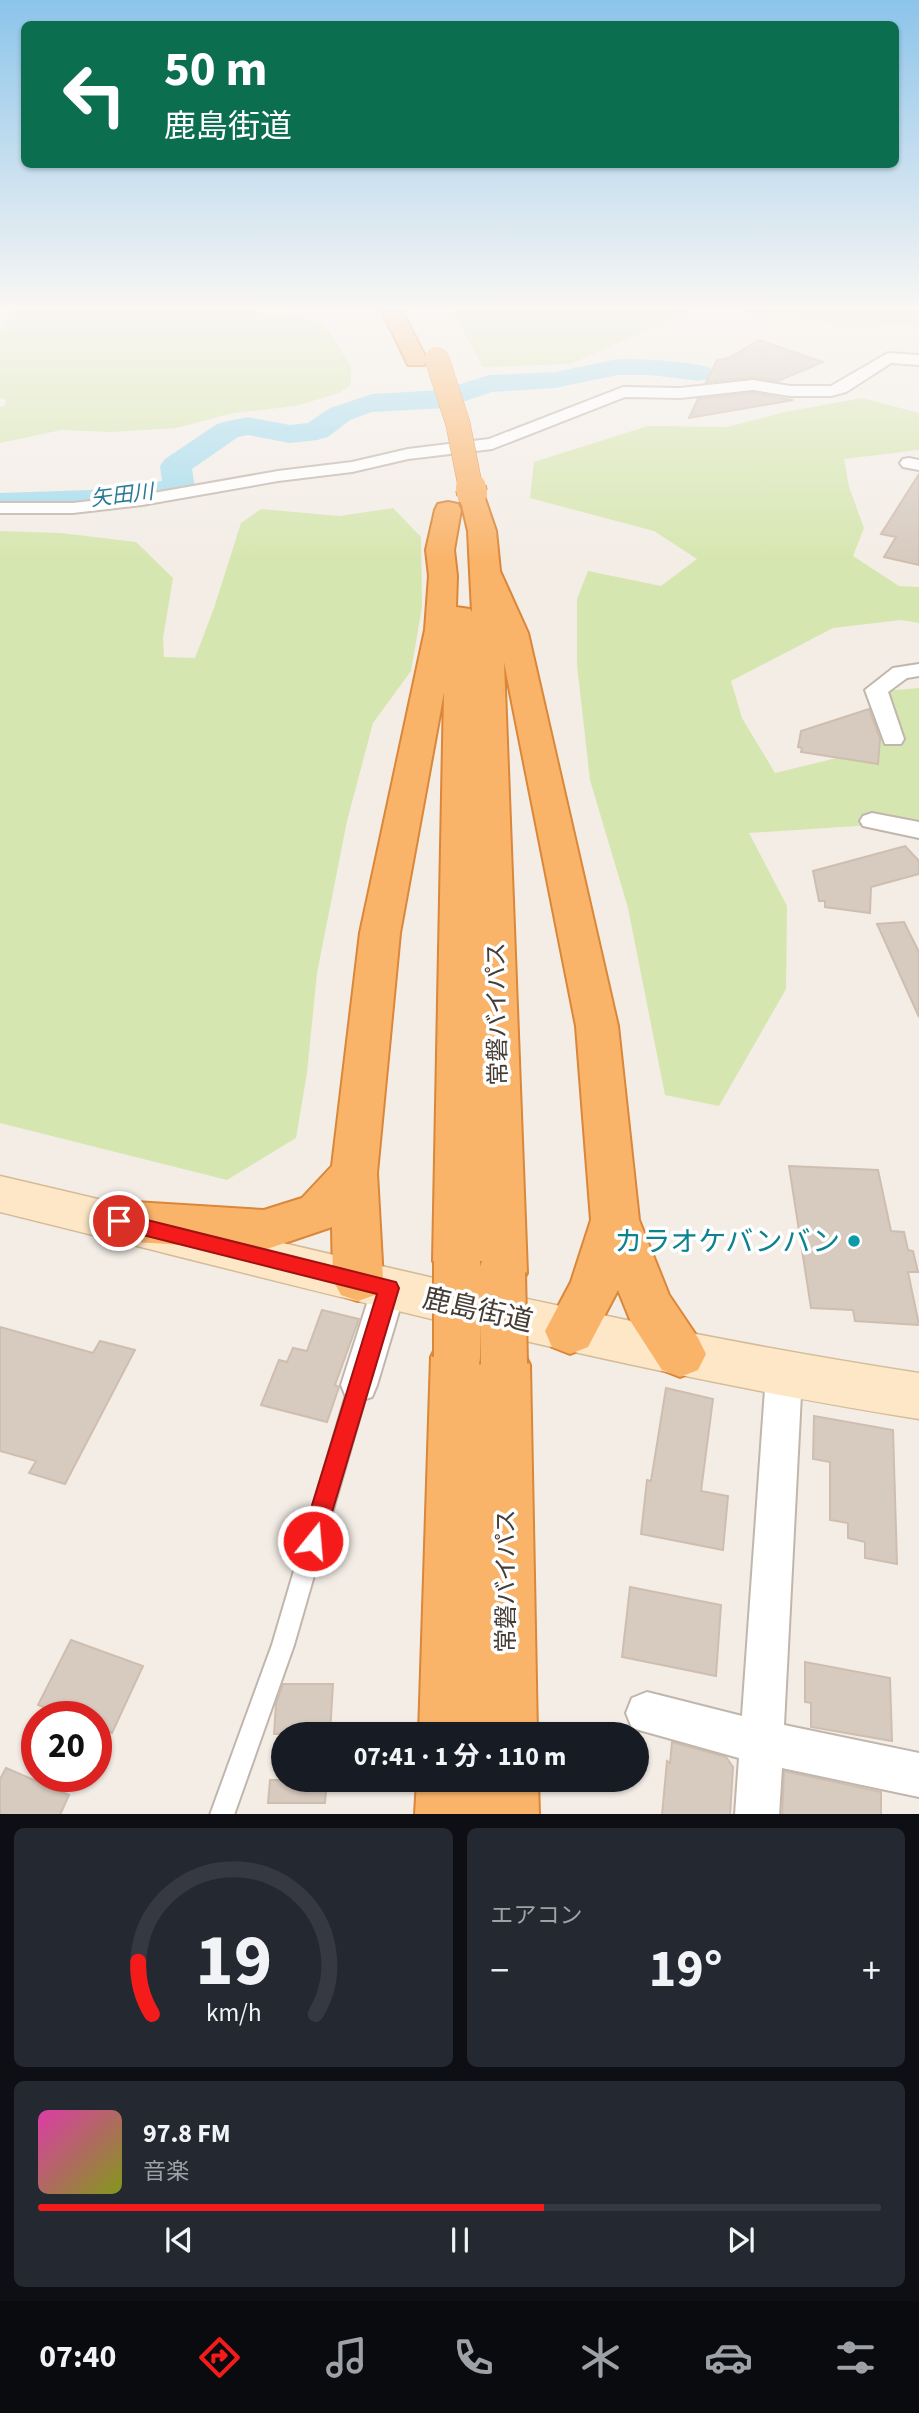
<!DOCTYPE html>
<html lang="ja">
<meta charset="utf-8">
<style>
:root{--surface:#171b24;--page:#242831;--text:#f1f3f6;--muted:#9ea1a6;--line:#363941;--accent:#f51b1b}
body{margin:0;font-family:"Source Sans 3","Noto Sans JP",sans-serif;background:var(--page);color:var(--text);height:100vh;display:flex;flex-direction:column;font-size:26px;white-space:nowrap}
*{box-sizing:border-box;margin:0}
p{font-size:23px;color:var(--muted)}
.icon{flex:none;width:38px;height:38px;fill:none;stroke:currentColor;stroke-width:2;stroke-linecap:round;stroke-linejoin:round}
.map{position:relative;height:1814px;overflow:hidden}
.details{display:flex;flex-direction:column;gap:14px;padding:14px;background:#0d0f14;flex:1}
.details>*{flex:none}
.hud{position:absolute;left:21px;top:21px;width:878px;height:147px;border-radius:10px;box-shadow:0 2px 5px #0004;background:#0b6e4f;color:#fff;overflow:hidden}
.speed{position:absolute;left:21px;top:1701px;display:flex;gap:14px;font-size:35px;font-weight:700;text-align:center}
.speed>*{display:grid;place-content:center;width:91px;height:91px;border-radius:50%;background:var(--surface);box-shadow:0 2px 5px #0004;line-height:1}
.speed .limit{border:10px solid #d22;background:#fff;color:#111}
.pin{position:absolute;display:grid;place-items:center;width:60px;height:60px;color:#fff;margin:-30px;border:4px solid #fff;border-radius:50%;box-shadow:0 2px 7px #0007}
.me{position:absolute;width:77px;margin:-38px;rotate:17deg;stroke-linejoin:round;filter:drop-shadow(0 0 5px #0008)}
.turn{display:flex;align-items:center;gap:24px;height:147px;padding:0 28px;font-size:32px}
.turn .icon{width:91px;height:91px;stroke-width:2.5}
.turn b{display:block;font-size:49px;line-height:60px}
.big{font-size:52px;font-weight:700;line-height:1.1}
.details .widget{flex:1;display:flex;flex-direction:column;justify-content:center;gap:10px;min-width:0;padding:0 24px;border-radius:10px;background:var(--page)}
.details .dial{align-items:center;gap:0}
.dial svg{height:182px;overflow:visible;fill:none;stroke:var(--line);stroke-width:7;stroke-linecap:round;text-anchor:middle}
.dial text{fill:var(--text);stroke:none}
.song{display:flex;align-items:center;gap:21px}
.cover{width:84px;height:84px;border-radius:10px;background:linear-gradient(135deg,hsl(320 70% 55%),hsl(70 70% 35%))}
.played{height:7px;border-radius:4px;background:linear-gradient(90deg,var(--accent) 60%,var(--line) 60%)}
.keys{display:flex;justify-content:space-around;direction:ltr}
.heat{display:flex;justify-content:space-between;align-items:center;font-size:38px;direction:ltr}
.details .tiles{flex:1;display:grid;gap:14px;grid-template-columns:1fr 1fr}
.widget:last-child{grid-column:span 2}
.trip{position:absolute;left:271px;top:1722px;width:378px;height:70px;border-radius:35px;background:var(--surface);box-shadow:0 2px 5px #0004;font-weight:700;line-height:70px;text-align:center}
.menu{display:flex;height:112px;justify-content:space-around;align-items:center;background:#090b0e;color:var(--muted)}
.menu .icon{width:49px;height:49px}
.menu .selected{color:var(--accent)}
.menu b{font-size:32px;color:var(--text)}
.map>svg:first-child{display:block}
</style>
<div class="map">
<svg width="919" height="1815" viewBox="0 0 919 1815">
<rect width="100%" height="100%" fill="#f3ede6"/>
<path fill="#d6e6b0" d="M 13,307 L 253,307 L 253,311 L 323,323 L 351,366 L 351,385 L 339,393 L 296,406 L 233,413 L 176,428 L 111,432 L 61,430 L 0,443 L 0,407 L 5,406 L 6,400 L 0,398 L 0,332 Z
M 450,307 L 700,307 L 570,364 L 483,367 Z
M 704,307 L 919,307 L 919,326 C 892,322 865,328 838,325 C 793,319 749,312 704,307 Z
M 862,398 L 919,413 L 919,450 L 844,459 L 849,487 L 864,528 L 853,556 L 899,586 L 919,587 L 919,623 L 901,620 L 833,628 L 731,681 L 742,718 L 775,773 L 853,754 L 883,691 L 919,688 L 919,834 L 887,824 L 749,833 L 787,906 L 786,989 L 719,1106 L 665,1095 L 628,908 L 590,780 L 577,665 L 577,599 L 588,571 L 661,586 L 697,559 L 654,531 L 530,498 L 534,462 L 648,426 L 727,427 L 785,412 Z
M 393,508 L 421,537 L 422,607 L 411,671 L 373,723 L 347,821 L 317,973 L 307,1073 L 296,1138 L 227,1180 L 0,1123 L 0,531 L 61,533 L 136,542 L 173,578 L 163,638 L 164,657 L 195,658 L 214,608 L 241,523 L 261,509 L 340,516 Z"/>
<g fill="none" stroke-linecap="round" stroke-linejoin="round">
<path fill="#a3dbee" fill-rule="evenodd" d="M 618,359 C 648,359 679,360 709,367 L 713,373 L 709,379 L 699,381 L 651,375 L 618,375 L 555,388 L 492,392 L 445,408 L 372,412 L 350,420 L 328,437 L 317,440 L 290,443 L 248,435 L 238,437 L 192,469 L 195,488 L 190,495 L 90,510 L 0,513 L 0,493 L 90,490 L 162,481 L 160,466 L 165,459 L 217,424 L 228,421 L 248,417 L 290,425 L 308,423 L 330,408 L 372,394 L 442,390 L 489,375 L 555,372 Z"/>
</g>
<path fill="#d7cabf" stroke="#cfbeaf" stroke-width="2" d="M 759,340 L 823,362 L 778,381 L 753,377 L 706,382 L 717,360 L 729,358 Z
M 753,393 L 793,400 L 689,418 L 698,399 Z
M 919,474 L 919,565 L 884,557 L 896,537 L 881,534 Z
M 869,709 L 880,739 L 878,764 L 801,752 L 802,748 L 798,747 L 801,731 Z
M 905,846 L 919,861 L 919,874 L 871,887 L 870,913 L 825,907 L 825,901 L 819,901 L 813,871 Z
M 904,922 L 919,952 L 919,1017 L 877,924 Z
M 789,1166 L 878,1170 L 891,1231 L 904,1232 L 908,1250 L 913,1251 L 918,1272 L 908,1272 L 919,1325 L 855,1321 L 853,1310 L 811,1308 Z
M 322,1310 L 359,1319 L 335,1385 L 339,1387 L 327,1422 L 261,1405 L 279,1360 L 287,1362 L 293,1348 L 307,1351 Z
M 0,1327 L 93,1353 L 100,1341 L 135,1350 L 65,1484 L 29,1473 L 36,1461 L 0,1451 Z
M 666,1388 L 713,1399 L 701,1491 L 728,1496 L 723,1550 L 641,1534 L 647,1480 L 651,1481 Z
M 814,1416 L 893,1430 L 897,1564 L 865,1558 L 865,1542 L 848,1538 L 848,1523 L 830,1520 L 830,1462 L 813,1459 Z
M 630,1587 L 721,1605 L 716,1676 L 622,1657 Z
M 71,1640 L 143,1666 L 112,1733 L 96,1727 L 96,1717 L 69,1717 L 38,1705 Z
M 805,1662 L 890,1678 L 892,1741 L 811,1727 L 811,1703 L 805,1702 Z
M 283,1684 L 333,1684 L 330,1734 L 274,1734 L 276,1703 Z
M 672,1742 L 726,1757 L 733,1767 L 730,1815 L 662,1815 L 667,1761 L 670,1763 Z
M 6,1768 L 69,1795 L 60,1815 L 0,1815 L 0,1779 Z
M 784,1771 L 881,1792 L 881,1815 L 782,1815 Z
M 270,1780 L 327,1780 L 325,1803 L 268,1803 Z"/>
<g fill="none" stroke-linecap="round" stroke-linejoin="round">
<defs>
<path id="lane" d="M 359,1376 L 366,1379 L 369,1385 L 294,1645 L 234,1815 L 210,1815 L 272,1645 L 349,1385 L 352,1379 Z"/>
<path id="street" d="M 888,353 L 919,355 L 919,365 L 891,363 L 846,392 L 831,396 L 790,396 L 753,390 L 680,398 L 625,397 L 492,449 L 408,459 L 352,472 L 278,481 L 142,505 L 73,513 L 0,513 L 0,503 L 73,503 L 142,495 L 278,471 L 352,462 L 408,449 L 489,439 L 623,387 L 680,388 L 753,380 L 790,386 L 831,386 Z
M 909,458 L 919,460 L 919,470 L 903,467 L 900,463 L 903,459 Z
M 919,664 L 919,676 L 907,678 L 888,692 L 904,739 L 901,744 L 885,744 L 865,690 L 893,668 Z
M 872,813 L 919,822 L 919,838 L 863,826 L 860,821 L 863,816 Z
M 389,1273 L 401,1278 L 406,1288 L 377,1385 L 372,1397 L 359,1401 L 346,1397 L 341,1385 L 372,1288 L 377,1278 Z
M 784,1359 L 797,1364 L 802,1375 L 784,1725 L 919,1753 L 919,1797 L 782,1768 L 779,1815 L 735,1815 L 739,1758 L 632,1728 L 626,1713 L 632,1698 L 647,1692 L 742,1716 L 766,1375 L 771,1364 Z"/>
<path id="secondary" d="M 0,1176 C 305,1247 609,1326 919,1373 L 919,1419 C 609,1370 305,1287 0,1212 Z"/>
<path id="highway" d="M 380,307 L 400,307 L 427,360 L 424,365 L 408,365 Z
M 472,485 L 481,487 L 496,531 L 500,571 L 528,633 L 618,1026 L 639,1220 L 669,1295 L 698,1338 L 706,1354 L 698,1370 L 680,1377 L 662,1370 L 631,1322 L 618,1290 L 588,1347 L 570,1354 L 552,1347 L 545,1331 L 571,1282 L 591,1220 L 576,1026 L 504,662 L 527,1273 L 519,1288 L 502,1294 L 485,1288 L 477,1269 L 474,1276 L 457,1282 L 440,1276 L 433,1261 L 444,692 L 400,933 L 377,1173 L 383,1280 L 375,1295 L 358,1301 L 341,1295 L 333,1280 L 332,1227 L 264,1250 L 119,1241 L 102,1235 L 95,1221 L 102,1207 L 119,1201 L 264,1210 L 302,1198 L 332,1166 L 360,933 L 425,630 L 429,576 L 426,550 L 435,510 L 438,504 L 448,502 L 458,504 L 461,510 L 454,550 L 457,576 L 456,607 L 470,609 L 472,612 L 468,531 L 459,493 L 463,487 Z
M 457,1334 L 475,1341 L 482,1356 L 486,1348 L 504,1342 L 522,1348 L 530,1365 L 537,1734 L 419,1734 L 431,1357 L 439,1341 Z
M 417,1780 L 538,1780 L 539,1815 L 415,1815 Z"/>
</defs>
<use href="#lane" stroke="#c1b6ac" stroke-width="4"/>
<use href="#street" stroke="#c1b6ac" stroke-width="4"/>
<use href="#secondary" stroke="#d5bc99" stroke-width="3"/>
<use href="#highway" stroke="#da8739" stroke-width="4"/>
<use href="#lane" fill="#fff" fill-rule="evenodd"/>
<use href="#street" fill="#fff" fill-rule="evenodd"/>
<use href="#secondary" fill="#fde7c6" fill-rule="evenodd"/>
<use href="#highway" fill="#fab46a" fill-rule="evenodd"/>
<defs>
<path id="highway-bridge-far2" d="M 437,359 L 458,424 L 471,490"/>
<path id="highway-bridge-far1" d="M 471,488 L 472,493"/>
<path id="highway-bridge" d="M 457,1261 L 457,1357
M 502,1273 L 504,1364"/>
</defs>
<use href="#highway-bridge-far2" stroke="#da8739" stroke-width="25" stroke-linecap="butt"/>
<use href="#highway-bridge-far1" stroke="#da8739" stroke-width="32" stroke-linecap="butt"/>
<use href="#highway-bridge" stroke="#da8739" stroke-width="50" stroke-linecap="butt"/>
<use href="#highway-bridge-far2" stroke="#fab46a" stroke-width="24"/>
<use href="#highway-bridge-far1" stroke="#fab46a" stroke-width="30"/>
<use href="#highway-bridge" stroke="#fab46a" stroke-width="46"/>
</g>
<linearGradient id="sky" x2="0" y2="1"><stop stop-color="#8cc4ea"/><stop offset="0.55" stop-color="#faf7f4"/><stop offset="1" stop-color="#faf7f4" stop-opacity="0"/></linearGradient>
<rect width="919" height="561" fill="url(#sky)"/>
<path fill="#f51b1b" stroke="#9f1212" stroke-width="2" d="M 119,1213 L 396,1282 L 399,1288 L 321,1549 L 313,1553 L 305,1549 L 301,1541 L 377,1294 L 119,1229 L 112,1227 L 109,1221 L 112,1215 Z"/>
<circle fill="#0f9aa8" stroke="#fff" stroke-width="2.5" cx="854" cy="1241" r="7"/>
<g text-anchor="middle" stroke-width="7" stroke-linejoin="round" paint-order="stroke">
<g font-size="21" font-style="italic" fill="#2c7a97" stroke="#fff">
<text transform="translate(122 495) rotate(-7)" y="7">矢田川</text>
</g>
<g font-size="24" fill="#453d36" stroke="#fff">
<text transform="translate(497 1014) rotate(-91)" y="8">常磐バイパス</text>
<text transform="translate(506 1581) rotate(-90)" y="8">常磐バイパス</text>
</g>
<g font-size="28" fill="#0d838f" stroke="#fff" text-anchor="end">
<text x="840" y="1251">カラオケバンバン</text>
</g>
<g font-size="28" fill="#453d36" stroke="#fff">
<text transform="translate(478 1309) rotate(13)" y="10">鹿島街道</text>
</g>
</g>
</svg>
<div class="speed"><div class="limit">20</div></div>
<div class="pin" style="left:119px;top:1221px;background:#d93025"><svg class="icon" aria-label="arrive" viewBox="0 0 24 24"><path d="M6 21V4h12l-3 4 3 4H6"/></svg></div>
<svg class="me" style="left:313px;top:1541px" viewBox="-20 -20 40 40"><circle r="17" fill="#f51b1b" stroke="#fff" stroke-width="3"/><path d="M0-11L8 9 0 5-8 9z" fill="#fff"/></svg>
<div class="trip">07:41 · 1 分 · 110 m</div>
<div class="hud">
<div class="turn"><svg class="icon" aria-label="left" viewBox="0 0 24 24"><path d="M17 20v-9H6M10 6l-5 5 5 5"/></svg><div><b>50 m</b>鹿島街道</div></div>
</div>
</div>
<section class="details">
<div class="tiles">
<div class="widget dial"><svg viewBox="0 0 100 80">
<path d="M14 69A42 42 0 1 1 86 69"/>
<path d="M14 69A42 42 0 0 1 8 46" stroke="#f51b1b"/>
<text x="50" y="56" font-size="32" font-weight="700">19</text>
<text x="50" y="72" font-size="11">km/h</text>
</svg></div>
<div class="widget"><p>エアコン</p>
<div class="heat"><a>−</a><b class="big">19°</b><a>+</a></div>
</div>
<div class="widget">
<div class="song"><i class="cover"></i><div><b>97.8 FM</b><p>音楽</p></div></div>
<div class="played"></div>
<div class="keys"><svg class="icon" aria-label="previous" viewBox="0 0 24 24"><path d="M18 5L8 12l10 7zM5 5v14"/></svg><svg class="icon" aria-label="pause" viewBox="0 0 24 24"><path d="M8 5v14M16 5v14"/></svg><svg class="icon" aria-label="next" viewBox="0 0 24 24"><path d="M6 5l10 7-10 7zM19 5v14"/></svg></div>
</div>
</div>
</section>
<nav class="menu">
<b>07:40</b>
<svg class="icon selected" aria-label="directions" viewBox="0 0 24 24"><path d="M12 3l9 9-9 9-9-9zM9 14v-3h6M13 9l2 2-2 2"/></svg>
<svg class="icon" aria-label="music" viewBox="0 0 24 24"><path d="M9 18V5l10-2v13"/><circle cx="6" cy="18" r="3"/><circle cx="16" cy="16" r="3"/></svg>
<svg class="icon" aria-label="phone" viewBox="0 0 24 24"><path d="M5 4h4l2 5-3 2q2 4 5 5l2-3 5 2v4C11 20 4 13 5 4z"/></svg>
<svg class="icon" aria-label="climate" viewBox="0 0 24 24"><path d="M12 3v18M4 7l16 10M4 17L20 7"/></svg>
<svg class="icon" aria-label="car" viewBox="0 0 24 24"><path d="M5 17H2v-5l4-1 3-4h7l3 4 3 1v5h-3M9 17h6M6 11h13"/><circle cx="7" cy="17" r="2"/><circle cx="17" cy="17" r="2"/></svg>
<svg class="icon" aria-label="filters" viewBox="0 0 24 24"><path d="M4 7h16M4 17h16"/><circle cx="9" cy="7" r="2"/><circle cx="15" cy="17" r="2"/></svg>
</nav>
